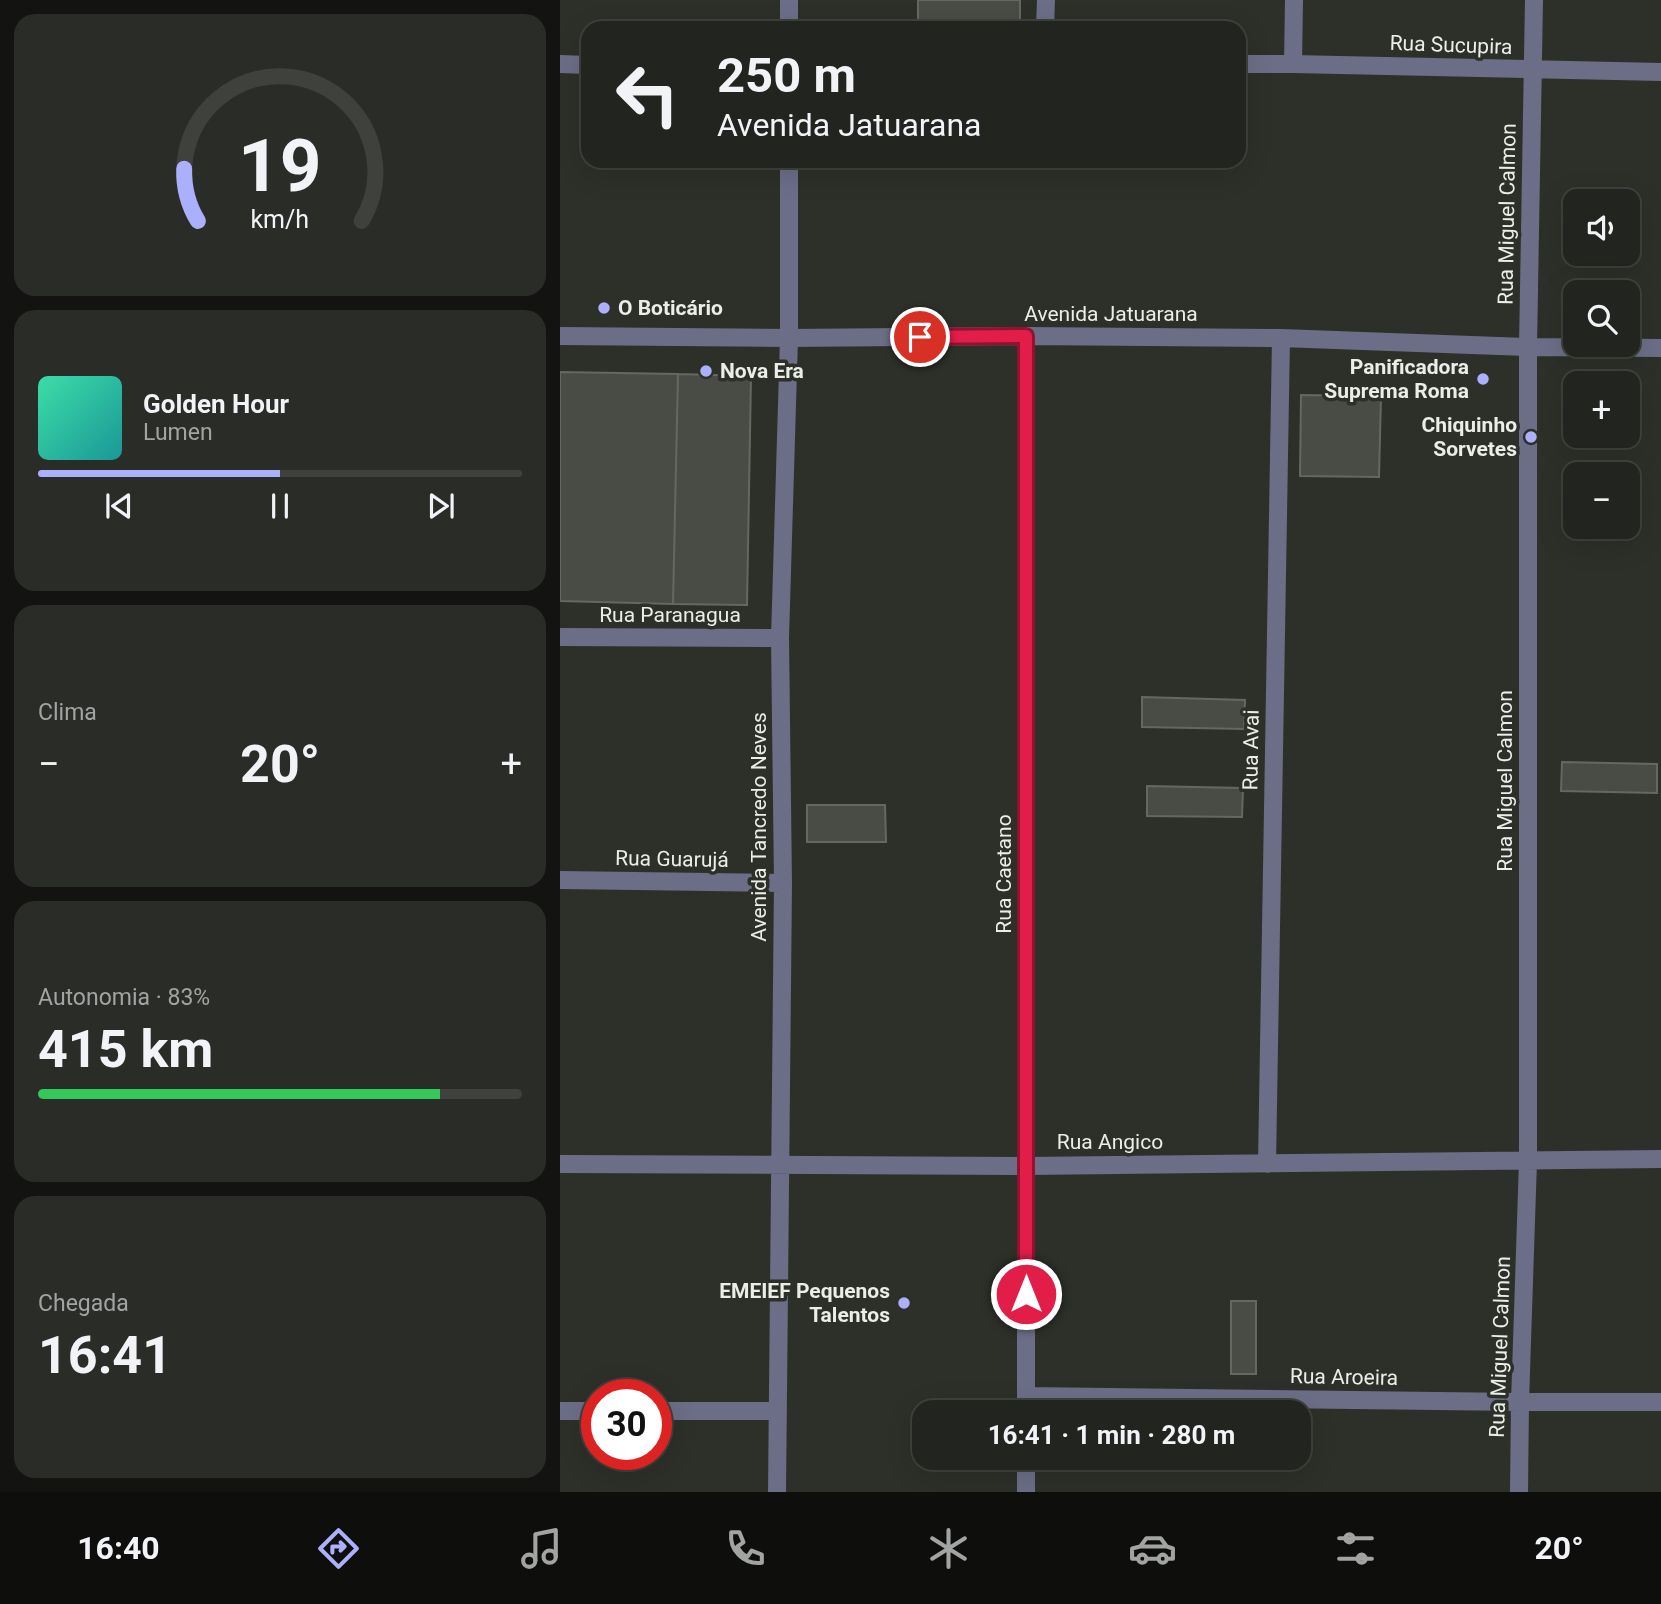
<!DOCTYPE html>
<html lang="pt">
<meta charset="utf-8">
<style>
:root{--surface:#22241f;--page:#2a2c28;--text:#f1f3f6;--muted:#a2a4a4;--line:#3f413d;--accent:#acaffb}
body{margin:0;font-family:Roboto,sans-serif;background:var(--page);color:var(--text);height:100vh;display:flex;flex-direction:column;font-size:26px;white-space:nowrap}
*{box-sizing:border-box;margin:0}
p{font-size:23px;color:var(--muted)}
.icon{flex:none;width:38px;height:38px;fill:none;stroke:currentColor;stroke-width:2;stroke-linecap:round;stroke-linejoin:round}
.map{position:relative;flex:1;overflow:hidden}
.sheet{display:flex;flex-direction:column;gap:14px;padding:14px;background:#131411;width:560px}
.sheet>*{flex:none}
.top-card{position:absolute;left:21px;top:21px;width:665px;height:147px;border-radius:21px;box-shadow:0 7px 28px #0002,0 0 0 2px var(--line);background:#22241f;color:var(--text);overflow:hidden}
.buttons{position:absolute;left:1003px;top:189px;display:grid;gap:14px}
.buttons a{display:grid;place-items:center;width:77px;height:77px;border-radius:14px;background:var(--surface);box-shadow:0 7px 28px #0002,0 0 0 2px var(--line);font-size:35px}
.speed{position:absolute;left:21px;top:1379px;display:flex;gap:14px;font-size:35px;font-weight:700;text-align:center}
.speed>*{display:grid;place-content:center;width:91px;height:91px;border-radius:50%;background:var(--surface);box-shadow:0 7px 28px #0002,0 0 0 2px var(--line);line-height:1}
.speed .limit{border:10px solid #d22;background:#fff;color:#111}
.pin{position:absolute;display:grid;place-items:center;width:60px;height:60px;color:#fff;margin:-30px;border:4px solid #fff;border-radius:50%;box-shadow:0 2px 7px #0007}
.me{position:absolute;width:77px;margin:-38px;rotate:0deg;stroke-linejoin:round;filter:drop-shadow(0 0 5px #0008)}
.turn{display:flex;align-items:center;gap:24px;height:147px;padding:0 21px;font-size:32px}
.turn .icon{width:91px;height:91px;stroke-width:2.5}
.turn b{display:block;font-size:49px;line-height:60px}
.big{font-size:52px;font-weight:700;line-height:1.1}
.sheet .card{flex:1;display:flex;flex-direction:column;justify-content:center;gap:10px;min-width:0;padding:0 24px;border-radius:21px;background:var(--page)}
.sheet .dial{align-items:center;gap:0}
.dial svg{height:182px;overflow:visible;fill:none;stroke:var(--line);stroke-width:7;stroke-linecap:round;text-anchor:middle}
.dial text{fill:var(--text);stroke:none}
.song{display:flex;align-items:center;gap:21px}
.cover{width:84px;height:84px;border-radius:10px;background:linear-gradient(135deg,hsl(160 70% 55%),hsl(180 70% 35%))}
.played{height:7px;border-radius:4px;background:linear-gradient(90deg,var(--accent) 50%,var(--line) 50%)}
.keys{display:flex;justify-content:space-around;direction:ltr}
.heat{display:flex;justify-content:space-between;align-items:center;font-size:38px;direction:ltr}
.charge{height:10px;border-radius:5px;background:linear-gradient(90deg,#34c759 83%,var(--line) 0)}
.trip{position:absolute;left:352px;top:1400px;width:399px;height:70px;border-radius:21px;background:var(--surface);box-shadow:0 7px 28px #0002,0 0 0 2px var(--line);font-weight:700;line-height:70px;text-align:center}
.tab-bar{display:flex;height:112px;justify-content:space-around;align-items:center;background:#0e0e0c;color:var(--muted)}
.tab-bar .icon{width:49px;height:49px}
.tab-bar .active{color:var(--accent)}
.tab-bar b{font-size:32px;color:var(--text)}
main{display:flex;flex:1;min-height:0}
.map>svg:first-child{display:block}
</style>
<main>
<section class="sheet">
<div class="card dial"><svg viewBox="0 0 100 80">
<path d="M14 69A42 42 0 1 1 86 69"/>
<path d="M14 69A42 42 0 0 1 8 46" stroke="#acaffb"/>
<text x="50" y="56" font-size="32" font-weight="700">19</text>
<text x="50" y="72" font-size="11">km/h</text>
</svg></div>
<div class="card">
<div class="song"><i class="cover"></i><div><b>Golden Hour</b><p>Lumen</p></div></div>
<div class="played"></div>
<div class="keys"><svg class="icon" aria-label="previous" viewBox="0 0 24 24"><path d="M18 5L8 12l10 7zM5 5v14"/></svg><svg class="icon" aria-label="pause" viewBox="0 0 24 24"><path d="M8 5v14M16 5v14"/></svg><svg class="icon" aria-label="next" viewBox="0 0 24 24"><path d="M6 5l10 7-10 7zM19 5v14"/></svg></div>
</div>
<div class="card"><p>Clima</p>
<div class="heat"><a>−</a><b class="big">20°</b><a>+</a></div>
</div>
<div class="card"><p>Autonomia · 83%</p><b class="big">415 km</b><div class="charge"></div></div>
<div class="card"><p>Chegada</p><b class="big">16:41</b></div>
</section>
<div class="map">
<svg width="1101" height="1492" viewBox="0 0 1101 1492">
<rect width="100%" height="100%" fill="#2d3029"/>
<path fill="#494c45" stroke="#646860" stroke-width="2" d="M 358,0 L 460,0 L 460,28 L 358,28 Z
M 0,372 L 118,374 L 113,604 L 0,601 Z
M 118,374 L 191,376 L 187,605 L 113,604 Z
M 741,395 L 821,396 L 819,477 L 740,476 Z
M 582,697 L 685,700 L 684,729 L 582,727 Z
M 1002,762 L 1097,764 L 1097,793 L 1001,791 Z
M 587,786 L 683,788 L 682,817 L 587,816 Z
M 247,805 L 325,805 L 326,842 L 247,842 Z
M 671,1301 L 696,1301 L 696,1374 L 671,1374 Z"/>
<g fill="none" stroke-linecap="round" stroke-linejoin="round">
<path stroke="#6c6e87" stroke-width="18" d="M 229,0 L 229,28
M 485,28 L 486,0
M 0,64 L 28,65
M 679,64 L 733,64 L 1101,72
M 733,64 L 734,0
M 0,336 L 229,338 L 466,336 L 721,338 L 968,347 L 1101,348
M 466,336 L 466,1412
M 0,637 L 220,638
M 0,880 L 223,883
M 0,1164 L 467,1166 L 1101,1159
M 707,1164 L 721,338
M 466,1396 L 960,1402 L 1101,1402
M 0,1411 L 37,1411
M 96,1411 L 218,1411
M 466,1458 L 466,1492
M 217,1492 L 223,883 L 220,638 L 229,338 L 229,161
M 959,1492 L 960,1402 L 968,1161 L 968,347 L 974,0"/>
</g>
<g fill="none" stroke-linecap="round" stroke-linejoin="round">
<defs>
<path id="route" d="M 360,337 L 466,336 L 466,1294"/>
</defs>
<use href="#route" stroke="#92132f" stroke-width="18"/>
<use href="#route" stroke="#e11d48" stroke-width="12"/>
</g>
<g fill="#acaffb" stroke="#2d3029" stroke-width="2.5">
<circle cx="44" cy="308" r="7"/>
<circle cx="146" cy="371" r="7"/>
<circle cx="923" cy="379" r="7"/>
<circle cx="971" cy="437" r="7"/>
<circle cx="344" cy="1303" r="7"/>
</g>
<g text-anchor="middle" stroke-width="7" stroke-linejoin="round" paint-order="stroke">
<g font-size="21" fill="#eaede8" stroke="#2d3029">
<text transform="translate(891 45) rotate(2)" y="7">Rua Sucupira</text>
<text transform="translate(947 214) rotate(-89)" y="7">Rua Miguel Calmon</text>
<text x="551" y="321">Avenida Jatuarana</text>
<text x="110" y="622">Rua Paranagua</text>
<text transform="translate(691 750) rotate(-89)" y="7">Rua Avai</text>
<text transform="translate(945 781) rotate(-90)" y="7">Rua Miguel Calmon</text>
<text transform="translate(199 827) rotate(-90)" y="7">Avenida Tancredo Neves</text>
<text transform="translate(112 859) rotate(1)" y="7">Rua Guarujá</text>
<text transform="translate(444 874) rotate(-90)" y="7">Rua Caetano</text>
<text x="550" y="1149">Rua Angico</text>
<text transform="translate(940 1347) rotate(-88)" y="7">Rua Miguel Calmon</text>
<text transform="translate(784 1377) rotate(1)" y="7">Rua Aroeira</text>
</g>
<g font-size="21" font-weight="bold" fill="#eaede8" stroke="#2d3029" text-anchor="end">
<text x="58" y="315" text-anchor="start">O Boticário</text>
<text x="909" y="374">Panificadora<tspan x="909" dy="24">Suprema Roma</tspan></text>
<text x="160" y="378" text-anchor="start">Nova Era</text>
<text x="957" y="432">Chiquinho<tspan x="957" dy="24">Sorvetes</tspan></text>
<text x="330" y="1298">EMEIEF Pequenos<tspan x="330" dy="24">Talentos</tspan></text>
</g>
</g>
</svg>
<div class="buttons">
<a><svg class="icon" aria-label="sound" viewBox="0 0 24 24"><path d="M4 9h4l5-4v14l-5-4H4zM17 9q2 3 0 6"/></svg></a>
<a><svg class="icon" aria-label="search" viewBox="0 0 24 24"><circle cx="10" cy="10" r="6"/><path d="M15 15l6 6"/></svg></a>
<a>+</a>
<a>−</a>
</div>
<div class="speed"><div class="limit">30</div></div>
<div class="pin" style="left:360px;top:337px;background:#d93025"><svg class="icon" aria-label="arrive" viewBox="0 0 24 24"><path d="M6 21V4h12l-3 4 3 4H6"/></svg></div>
<svg class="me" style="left:466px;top:1294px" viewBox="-20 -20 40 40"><circle r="17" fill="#e11d48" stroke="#fff" stroke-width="3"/><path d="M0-11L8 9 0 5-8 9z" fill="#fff"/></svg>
<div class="trip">16:41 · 1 min · 280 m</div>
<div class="top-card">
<div class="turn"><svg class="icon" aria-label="left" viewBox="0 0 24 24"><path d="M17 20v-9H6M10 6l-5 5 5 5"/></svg><div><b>250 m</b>Avenida Jatuarana</div></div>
</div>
</div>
</main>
<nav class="tab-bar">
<b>16:40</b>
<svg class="icon active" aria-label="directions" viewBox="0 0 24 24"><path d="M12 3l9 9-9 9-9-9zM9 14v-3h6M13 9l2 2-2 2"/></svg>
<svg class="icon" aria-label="music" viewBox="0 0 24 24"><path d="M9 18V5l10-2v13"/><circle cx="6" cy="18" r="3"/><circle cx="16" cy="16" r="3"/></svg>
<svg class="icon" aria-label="phone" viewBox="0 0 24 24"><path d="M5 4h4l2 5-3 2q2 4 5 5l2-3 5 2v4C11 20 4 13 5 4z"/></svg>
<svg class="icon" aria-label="climate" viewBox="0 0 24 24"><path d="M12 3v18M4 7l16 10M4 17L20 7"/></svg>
<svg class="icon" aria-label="car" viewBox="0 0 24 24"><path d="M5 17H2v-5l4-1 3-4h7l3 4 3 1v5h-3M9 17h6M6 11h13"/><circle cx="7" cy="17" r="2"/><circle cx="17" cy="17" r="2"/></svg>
<svg class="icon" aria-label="filters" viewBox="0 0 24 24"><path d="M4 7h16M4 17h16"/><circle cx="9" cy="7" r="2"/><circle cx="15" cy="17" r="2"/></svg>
<b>20°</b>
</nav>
